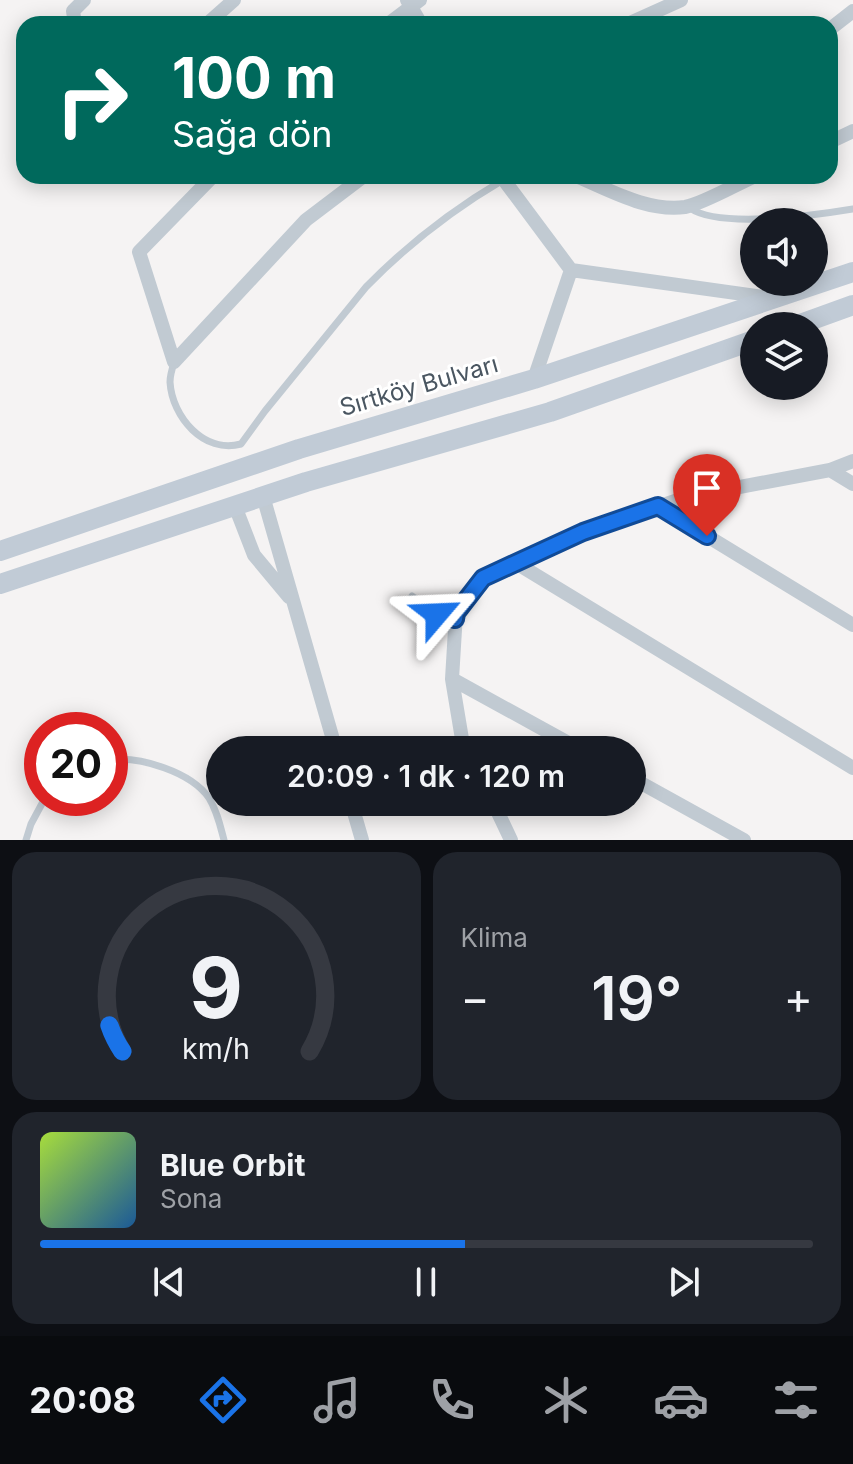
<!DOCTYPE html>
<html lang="tr">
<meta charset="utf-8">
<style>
:root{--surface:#171b24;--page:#20242c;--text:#f1f3f6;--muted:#9ea1a6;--line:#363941;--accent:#1a73e8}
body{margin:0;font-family:Inter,sans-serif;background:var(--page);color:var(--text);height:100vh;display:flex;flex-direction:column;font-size:30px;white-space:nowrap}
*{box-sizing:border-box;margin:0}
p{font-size:26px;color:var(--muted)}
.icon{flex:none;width:44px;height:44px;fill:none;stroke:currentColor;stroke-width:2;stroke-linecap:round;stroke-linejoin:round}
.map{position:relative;height:840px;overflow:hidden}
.panel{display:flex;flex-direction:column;gap:12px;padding:12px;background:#0d0f14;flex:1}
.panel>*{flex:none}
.top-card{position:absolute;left:16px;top:16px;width:822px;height:168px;border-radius:24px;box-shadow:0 4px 20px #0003;background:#00695c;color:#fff;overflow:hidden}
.controls{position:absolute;left:740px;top:208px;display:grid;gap:16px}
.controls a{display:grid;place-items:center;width:88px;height:88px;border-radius:50%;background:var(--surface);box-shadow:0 4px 20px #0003;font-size:40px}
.speed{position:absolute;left:24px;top:712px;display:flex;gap:16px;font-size:40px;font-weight:700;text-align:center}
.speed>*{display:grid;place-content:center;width:104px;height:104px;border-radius:50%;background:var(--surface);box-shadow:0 4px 20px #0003;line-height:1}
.speed .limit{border:12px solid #d22;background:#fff;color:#111}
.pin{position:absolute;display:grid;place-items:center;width:68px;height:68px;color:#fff;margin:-82px -34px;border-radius:50% 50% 50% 0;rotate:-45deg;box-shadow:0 0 8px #0007}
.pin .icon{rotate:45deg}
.me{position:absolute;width:88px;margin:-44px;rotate:64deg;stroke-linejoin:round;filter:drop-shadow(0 0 6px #0008)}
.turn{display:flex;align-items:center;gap:28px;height:168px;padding:0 24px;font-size:36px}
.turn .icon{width:104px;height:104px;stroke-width:2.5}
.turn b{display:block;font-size:56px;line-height:68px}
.big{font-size:60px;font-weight:600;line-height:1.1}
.panel .tile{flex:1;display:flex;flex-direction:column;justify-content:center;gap:12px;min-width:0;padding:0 28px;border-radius:24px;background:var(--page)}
.panel .dial{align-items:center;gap:0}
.dial svg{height:208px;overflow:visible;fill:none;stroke:var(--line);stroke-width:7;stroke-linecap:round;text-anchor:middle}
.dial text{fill:var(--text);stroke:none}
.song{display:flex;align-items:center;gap:24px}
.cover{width:96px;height:96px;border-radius:12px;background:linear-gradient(135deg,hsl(80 70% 55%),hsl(210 70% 35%))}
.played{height:8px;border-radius:4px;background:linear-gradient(90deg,var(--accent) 55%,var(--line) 55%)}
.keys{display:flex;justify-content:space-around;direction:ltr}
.heat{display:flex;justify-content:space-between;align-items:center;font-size:44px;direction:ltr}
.panel .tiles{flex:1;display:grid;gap:12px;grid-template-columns:1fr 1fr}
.tile:last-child{grid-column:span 2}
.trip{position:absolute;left:206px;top:736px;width:440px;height:80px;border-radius:40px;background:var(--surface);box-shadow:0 4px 20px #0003;font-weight:600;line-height:80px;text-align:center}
.tabs{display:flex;height:128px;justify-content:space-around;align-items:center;background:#090b0e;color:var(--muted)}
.tabs .icon{width:56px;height:56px}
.tabs .active{color:var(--accent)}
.tabs b{font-size:36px;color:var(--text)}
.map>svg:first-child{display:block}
</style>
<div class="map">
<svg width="853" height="840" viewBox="0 0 853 840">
<rect width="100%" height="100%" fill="#f5f3f3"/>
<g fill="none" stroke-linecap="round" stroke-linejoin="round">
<path stroke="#c1cad2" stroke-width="7" d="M 690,208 C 719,229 817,215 853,209
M 174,363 C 172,369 170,376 170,382 C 172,417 204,454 241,444 L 265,411 L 366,287 C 407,245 452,210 503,180
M 412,596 L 437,614 L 455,619
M 110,760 C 140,756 191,772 209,798 C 217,811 220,825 224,840
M 26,840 L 31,824 L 45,798"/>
<path stroke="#c1cad2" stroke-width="14" d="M 407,0 L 421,24
M 75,24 L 73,11 L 84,0
M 207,24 L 234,0
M 388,24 L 420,0
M 628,24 L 681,0
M 830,29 L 853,11
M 830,142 L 853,131
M 213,176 L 139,252 L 174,362 L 306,220 L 364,176
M 501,176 L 571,270 L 771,298
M 576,176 C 610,190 647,212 685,207 C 702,204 737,184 755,176
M 534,379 L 571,270
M 830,470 L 853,484
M 263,496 L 336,750
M 235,506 L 254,555 L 289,597
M 658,506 L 853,625
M 516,563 L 853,768
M 452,679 L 581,750
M 466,750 L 463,745 L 452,679 L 456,613 L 483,578 L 583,532 L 687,497 L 830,470 L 853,461
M 632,778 L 744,840
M 351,802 L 362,840
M 493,802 L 511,840"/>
<path stroke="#c1cbd6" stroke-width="20" d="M 795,326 L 853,305
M 0,551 L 299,449 L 534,379 L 853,272
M 0,584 L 306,482 L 550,412 L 754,340"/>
</g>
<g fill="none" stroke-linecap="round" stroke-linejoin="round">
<defs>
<path id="route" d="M 437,614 L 455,619 L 456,613 L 483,578 L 583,532 L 658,506 L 707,536"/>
</defs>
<use href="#route" stroke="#114b97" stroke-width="20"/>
<use href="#route" stroke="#1a73e8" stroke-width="14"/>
</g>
<g text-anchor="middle" stroke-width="6" stroke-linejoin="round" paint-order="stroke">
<g font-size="24" fill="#4a5661" stroke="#fff">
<text transform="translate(419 386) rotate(-16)" y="8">Sırtköy Bulvarı</text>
</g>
</g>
</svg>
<div class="controls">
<a><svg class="icon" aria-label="sound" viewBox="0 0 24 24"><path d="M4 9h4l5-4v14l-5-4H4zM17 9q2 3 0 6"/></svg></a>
<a><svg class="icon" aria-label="layers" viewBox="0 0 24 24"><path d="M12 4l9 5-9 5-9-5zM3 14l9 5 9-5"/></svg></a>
</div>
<div class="speed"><div class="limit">20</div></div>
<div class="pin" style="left:707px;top:536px;background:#d93025"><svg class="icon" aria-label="arrive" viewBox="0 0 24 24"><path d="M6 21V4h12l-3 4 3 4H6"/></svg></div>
<svg class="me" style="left:437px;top:614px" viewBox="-20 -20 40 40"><path d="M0-17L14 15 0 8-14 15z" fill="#1a73e8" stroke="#fff" stroke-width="4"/></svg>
<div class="trip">20:09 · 1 dk · 120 m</div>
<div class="top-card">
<div class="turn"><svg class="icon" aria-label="right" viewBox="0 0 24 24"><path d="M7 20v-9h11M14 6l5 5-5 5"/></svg><div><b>100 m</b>Sağa dön</div></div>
</div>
</div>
<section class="panel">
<div class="tiles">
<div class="tile dial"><svg viewBox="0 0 100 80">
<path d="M14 69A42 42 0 1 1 86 69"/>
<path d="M14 69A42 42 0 0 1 9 59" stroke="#1a73e8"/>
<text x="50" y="56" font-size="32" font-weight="700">9</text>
<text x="50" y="72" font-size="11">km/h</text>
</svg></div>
<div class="tile"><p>Klima</p>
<div class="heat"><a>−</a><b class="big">19°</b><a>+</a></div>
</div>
<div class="tile">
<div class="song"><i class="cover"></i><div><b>Blue Orbit</b><p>Sona</p></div></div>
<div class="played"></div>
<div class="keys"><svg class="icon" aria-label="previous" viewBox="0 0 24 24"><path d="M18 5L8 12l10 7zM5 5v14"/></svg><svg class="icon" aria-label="pause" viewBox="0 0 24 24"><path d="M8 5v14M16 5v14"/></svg><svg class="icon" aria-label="next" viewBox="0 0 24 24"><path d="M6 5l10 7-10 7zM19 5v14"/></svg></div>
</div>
</div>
</section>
<nav class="tabs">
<b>20:08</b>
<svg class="icon active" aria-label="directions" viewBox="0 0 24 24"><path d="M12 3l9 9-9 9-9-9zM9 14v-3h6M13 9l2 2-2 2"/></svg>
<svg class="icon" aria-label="music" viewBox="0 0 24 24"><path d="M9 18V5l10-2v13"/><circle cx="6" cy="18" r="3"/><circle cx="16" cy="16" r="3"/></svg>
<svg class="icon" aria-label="phone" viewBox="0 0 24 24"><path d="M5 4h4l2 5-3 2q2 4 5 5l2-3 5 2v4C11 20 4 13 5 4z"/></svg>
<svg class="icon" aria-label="climate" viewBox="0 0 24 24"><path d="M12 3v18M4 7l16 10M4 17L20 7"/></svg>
<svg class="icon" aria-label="car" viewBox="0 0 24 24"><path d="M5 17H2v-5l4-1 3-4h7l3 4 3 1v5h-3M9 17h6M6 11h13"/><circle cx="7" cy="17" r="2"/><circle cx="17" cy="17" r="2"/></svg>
<svg class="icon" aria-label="filters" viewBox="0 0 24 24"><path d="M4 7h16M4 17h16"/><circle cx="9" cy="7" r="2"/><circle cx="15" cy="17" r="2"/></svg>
</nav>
